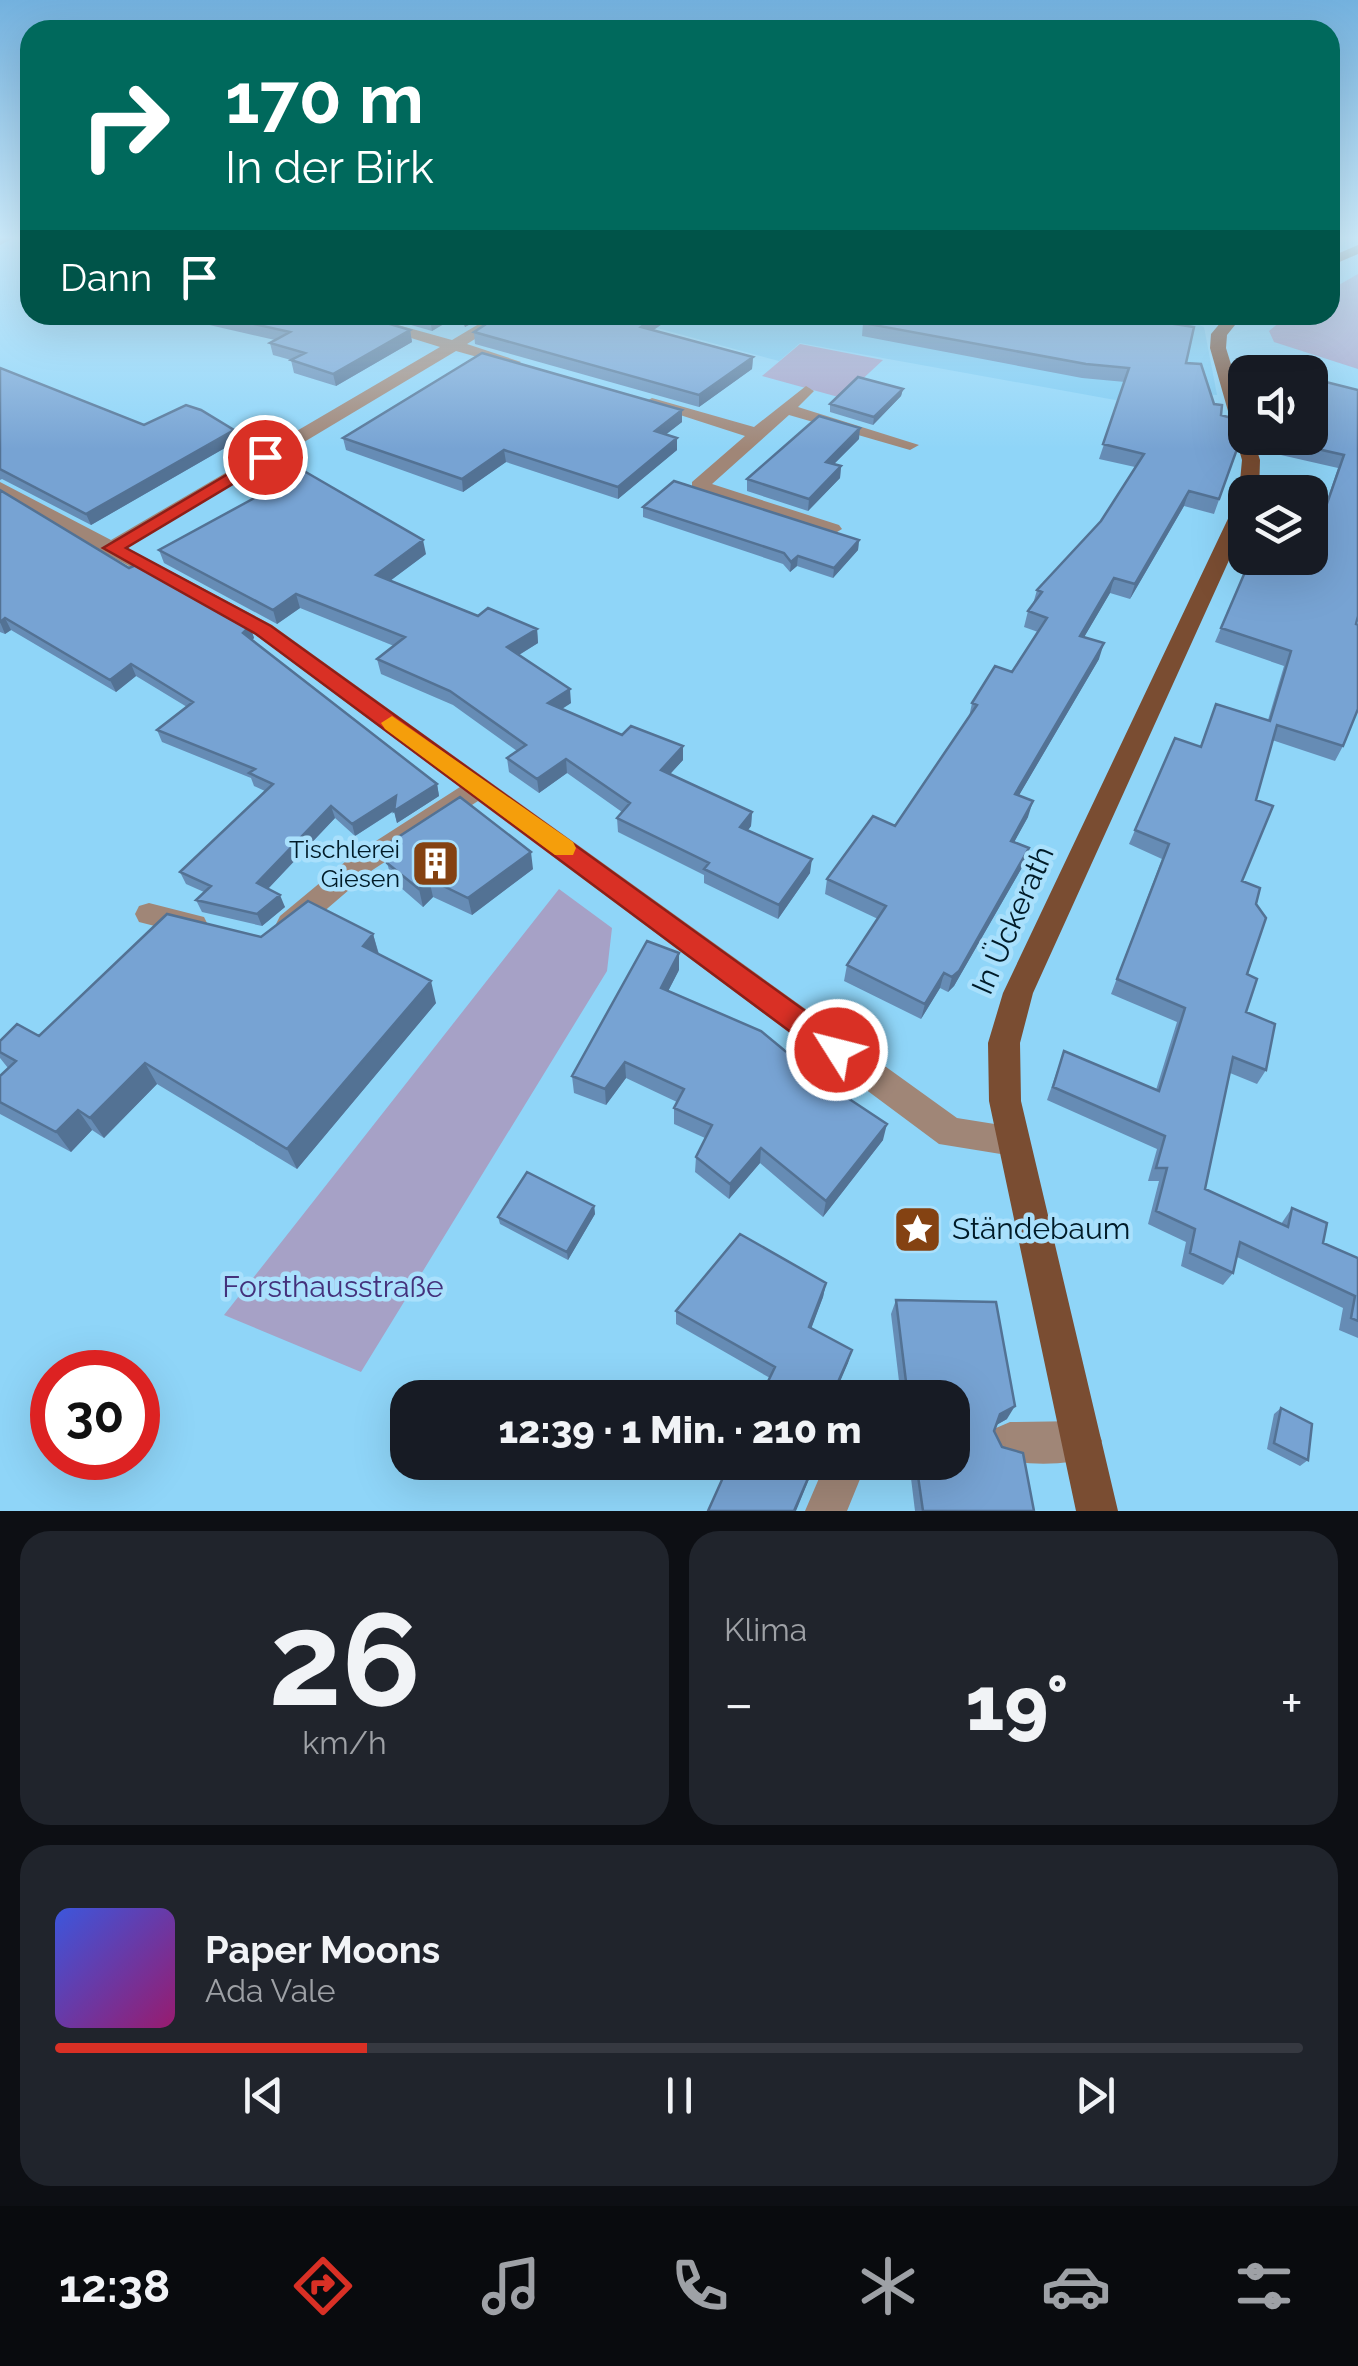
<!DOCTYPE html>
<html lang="de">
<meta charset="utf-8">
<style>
:root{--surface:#171b24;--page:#20242c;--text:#f1f3f6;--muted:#9ea1a6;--line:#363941;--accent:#d93025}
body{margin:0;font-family:Raleway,sans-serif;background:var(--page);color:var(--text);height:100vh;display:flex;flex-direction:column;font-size:38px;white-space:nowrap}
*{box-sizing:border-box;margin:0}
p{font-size:32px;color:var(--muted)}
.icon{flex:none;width:55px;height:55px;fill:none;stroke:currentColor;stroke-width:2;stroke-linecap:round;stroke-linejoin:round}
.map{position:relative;height:1511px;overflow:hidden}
.sheet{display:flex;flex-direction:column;gap:20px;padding:20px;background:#0d0f14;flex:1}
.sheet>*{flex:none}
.banner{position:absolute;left:20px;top:20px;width:1320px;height:305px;border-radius:30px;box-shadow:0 10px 40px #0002;background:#00695c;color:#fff;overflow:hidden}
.tools{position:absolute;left:1228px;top:355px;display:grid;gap:20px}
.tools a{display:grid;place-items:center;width:100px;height:100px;border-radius:20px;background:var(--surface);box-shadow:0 10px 40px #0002;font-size:50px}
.speed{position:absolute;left:30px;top:1350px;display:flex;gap:20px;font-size:50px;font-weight:700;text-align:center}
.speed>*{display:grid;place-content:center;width:130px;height:130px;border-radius:50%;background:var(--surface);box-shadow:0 10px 40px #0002;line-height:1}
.speed .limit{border:15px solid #d22;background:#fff;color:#111}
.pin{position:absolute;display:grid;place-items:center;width:85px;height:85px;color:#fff;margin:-42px;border:5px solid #fff;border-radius:50%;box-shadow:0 2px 10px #0007}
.me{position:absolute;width:110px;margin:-55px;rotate:306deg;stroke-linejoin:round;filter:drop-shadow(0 0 8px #0008)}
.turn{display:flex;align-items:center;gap:35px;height:210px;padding:0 40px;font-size:45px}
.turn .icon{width:130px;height:130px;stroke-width:2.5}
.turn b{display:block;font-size:70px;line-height:85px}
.then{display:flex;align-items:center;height:95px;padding:0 40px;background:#0003;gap:20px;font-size:38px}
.big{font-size:75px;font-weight:800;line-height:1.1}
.sheet .widget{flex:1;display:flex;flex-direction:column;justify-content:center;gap:15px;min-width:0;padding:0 35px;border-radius:30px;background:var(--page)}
.sheet .dial{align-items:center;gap:0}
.dial b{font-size:130px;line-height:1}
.song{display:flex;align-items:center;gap:30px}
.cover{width:120px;height:120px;border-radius:15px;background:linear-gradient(135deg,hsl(230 70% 55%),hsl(320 70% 35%))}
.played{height:10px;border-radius:5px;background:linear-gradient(90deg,var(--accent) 25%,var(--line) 25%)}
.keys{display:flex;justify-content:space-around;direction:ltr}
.heat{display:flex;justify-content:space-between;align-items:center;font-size:55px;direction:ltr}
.sheet .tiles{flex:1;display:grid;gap:20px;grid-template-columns:1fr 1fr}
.widget:last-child{grid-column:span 2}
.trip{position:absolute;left:390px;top:1380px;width:580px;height:100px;border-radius:30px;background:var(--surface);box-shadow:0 10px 40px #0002;font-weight:800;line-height:100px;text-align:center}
.tab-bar{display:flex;height:160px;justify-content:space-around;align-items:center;background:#090b0e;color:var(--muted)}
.tab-bar .icon{width:70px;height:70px}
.tab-bar .on{color:var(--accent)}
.tab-bar b{font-size:45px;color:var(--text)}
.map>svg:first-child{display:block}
</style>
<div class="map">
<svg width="1358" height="1511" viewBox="0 0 1358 1511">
<rect width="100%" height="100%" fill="#8fd5f8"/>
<path fill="#7bcaf2" d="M 609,315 L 1176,315 L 1204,327 L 1217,395 L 1203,394 L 1209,417 L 800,343 L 779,361 Z"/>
<path fill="#a6a1c6" d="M 1358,274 L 1358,369 L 1274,342 L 1269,331 L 1288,315 L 1330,315 L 1330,290 Z
M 800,344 L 883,360 L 842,398 L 762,376 Z
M 559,889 L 612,928 L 607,971 L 361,1372 L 224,1315 Z"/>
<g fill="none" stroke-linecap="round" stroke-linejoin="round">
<path fill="#a08677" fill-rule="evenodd" d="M 0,237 L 16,237 L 0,245 Z
M 337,315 L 362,315 L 452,340 L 494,315 L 513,315 L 467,344 L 521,362 L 513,367 L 456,351 L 127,548 L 272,625 L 957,1118 L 1025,1129 L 1030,1140 L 1025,1151 L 1013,1156 L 939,1144 L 478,801 L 371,871 L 300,932 L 290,935 L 280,932 L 276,924 L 280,916 L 351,857 L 460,787 L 256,635 L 0,496 L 0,482 L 111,540 L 440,347 Z
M 1191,315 L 1215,315 L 1234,323 L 1226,328 Z
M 806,386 L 814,391 L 798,407 L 919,445 L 910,450 L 789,415 L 712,484 L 839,525 L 842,529 L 832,535 L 692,490 L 692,482 L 745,436 L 643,403 L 652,398 L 754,427 Z
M 149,903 L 204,917 L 208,925 L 204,933 L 194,936 L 139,922 L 135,914 L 139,906 Z
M 1082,1421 L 1096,1427 L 1102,1441 L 1096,1455 C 1070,1466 1022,1467 996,1456 L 990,1442 L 996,1428 L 1010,1422 Z
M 826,1462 L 867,1462 L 847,1511 L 805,1511 Z"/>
<path fill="#7a4d32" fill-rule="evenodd" d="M 1358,245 L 1358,254 L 1330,266 L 1330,257 Z
M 1227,315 L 1243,315 L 1227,335 L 1226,348 L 1245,410 L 1245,438 L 1253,438 L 1260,460 L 1259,492 L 1245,492 L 1245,497 L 1239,492 L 1242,460 L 1210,348 L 1211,334 Z
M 1245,498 L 1245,525 L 1033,993 L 1020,1043 L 1021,1101 L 1118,1511 L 1076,1511 L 989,1101 L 988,1043 L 1003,993 L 1235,504 Z"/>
</g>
<path fill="#668cb5" d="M 166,315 L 360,315 L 410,330 L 412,342 L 336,386 L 294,373 L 291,360 L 273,355 L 270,343 L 275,340 Z
M 376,315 L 487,315 L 465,327 L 458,316 L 432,331 Z
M 1129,317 L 1186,363 L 1221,415 L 1241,438 L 1214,514 L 1184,506 L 1130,599 L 1110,593 L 1084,637 L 1099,659 L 1019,795 L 1028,817 L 1014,842 L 1024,864 L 954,986 L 948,992 L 940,988 L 921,1019 L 844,981 L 847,965 L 878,919 L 825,894 L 827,879 L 895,826 L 969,717 L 972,703 L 1012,672 L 1038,632 L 1024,627 L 1028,611 L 1033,604 L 1037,590 L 1101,521 L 1135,467 L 1099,459 L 1125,382 L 1082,378 L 862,336 L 863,323 Z
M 653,330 L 753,357 L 752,369 L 699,407 L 475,344 L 474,332 Z
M 0,368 L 144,425 L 237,441 L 91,525 L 2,479 L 0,480 Z
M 903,389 L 901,396 L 873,425 L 830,412 L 830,404 Z
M 1358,390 L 1356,624 L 1343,746 L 1335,761 L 1272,740 L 1256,800 L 1242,881 L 1256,904 L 1247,974 L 1246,1012 L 1266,1070 L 1257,1084 L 1230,1073 L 1205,1189 L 1281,1224 L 1292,1208 L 1323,1243 L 1358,1258 L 1358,1338 L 1339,1330 L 1343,1308 L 1237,1257 L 1233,1273 L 1223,1285 L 1181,1266 L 1186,1242 L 1148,1224 L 1159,1181 L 1148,1181 L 1157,1149 L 1047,1100 L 1064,1051 L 1156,1090 L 1177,1022 L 1111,994 L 1162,859 L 1129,844 L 1175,738 L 1200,747 L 1216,704 L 1268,720 L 1284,666 L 1215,642 L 1251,558 L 1310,558 L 1322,515 L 1338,468 L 1268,452 L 1274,438 Z
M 682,410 L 682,422 L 666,434 L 677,438 L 677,450 L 618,499 L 506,462 L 463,492 L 346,450 L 343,438 Z
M 859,439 L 834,464 L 841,466 L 840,478 L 808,511 L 747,491 L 747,479 Z
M 0,490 L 129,568 L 250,626 L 254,638 L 252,640 L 437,784 L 439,796 L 397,823 L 394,811 L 355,836 L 335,818 L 268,889 L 285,907 L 262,926 L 202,912 L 196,900 L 204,892 L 186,884 L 180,872 L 265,791 L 254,786 L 251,778 L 162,742 L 157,730 L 187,707 L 136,676 L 116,692 L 11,630 L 5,634 L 0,632 Z
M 643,507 L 859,540 L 858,550 L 833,578 L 797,566 L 790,572 L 783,564 L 643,517 Z
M 159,550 L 426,554 L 390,581 L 478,616 L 537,629 L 538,643 L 519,655 L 571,703 L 562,709 L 622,735 L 683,746 L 683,760 L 670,774 L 752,812 L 751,826 L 748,830 L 810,873 L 778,919 L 704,883 L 704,875 L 618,832 L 617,818 L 622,812 L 567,773 L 539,793 L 509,772 L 507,758 L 517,751 L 453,705 L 381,674 L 377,659 L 394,646 L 300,608 L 277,624 L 164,563 Z
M 387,863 L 533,869 L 472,915 L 433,897 L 423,907 L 392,880 Z
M 373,934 L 379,954 L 436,1003 L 297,1169 L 157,1084 L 104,1138 L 92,1130 L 71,1152 L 0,1114 L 0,1076 L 8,1068 L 0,1058 L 0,1041 L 39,1036 L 261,937 Z
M 679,970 L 668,991 L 883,1140 L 823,1217 L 760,1163 L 729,1199 L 695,1172 L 696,1157 L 705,1138 L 674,1124 L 674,1108 L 677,1102 L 626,1078 L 606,1105 L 574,1093 L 572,1076 Z
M 594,1206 L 595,1214 L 568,1260 L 500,1224 L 498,1217 Z
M 826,1283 L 823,1297 L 811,1328 L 848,1363 L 770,1378 L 676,1324 L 676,1311 Z
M 896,1300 L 1007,1419 L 996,1425 L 994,1431 L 1034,1511 L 915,1511 L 909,1462 L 952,1462 L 952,1398 L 901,1398 L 891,1314 Z
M 1281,1408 L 1308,1460 L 1300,1466 L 1267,1449 L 1274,1414 Z"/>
<path fill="#537294" d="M 437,315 L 458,315 L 432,331 L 430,319 Z
M 487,315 L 465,327 L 464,316 Z
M 658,315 L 675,315 L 641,339 L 641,327 Z
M 410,330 L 412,342 L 336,386 L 333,374 Z
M 753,357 L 752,369 L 699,407 L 699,395 Z
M 903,389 L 901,396 L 873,425 L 874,417 Z
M 682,410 L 682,422 L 655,443 L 655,431 Z
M 860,428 L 859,439 L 825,473 L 826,462 Z
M 234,430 L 237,441 L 91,525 L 86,514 Z
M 677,438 L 677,450 L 618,499 L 618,487 Z
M 504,450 L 506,462 L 463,492 L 462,479 Z
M 841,466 L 840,478 L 808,511 L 809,499 Z
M 1189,491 L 1184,506 L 1130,599 L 1135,584 Z
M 423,540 L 426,554 L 379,589 L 376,575 Z
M 859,540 L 858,550 L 833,578 L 834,568 Z
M 798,556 L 797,566 L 790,572 L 791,562 Z
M 1114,578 L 1110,593 L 1076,651 L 1080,636 Z
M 296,594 L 300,608 L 277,624 L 273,610 Z
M 5,618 L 11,630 L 5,634 L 0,622 Z
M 250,626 L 254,638 L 247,645 L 243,633 Z
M 537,629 L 538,643 L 509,661 L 507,647 Z
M 1104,643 L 1099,659 L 1011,809 L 1015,794 Z
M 131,664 L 136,676 L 116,692 L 110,680 Z
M 570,689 L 571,703 L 549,717 L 548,703 Z
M 683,746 L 683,760 L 661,784 L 661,770 Z
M 566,759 L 567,773 L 539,793 L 537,779 Z
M 437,784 L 439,796 L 397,823 L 394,811 Z
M 396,796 L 398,808 L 355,836 L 352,824 Z
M 1033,801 L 1028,817 L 1006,857 L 1011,841 Z
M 331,806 L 335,818 L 262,895 L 257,883 Z
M 752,812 L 751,826 L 740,841 L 740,827 Z
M 1029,848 L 1024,864 L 954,986 L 948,992 L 952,977 Z
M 531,852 L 533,869 L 472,915 L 468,898 Z
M 812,859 L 810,873 L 778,919 L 779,905 Z
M 429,879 L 433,897 L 423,907 L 419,889 Z
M 280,895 L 285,907 L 262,926 L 257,914 Z
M 373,934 L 379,956 L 363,946 Z
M 679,953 L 679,970 L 661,1005 L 661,988 Z
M 944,973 L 940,988 L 921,1019 L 925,1004 Z
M 431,981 L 436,1003 L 297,1169 L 287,1149 Z
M 625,1062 L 626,1078 L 606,1105 L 605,1089 Z
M 145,1063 L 157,1084 L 104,1138 L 90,1118 Z
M 78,1110 L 92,1130 L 71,1152 L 56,1132 Z
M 887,1124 L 883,1140 L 823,1217 L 826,1201 Z
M 761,1148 L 760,1163 L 729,1199 L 730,1184 Z
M 594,1206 L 595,1214 L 568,1260 L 567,1252 Z
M 826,1283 L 823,1297 L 807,1340 L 809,1327 Z
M 852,1350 L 848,1363 L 833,1398 L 831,1398 Z
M 1015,1406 L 1007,1419 L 993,1427 L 1000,1414 Z
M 815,1462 L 816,1462 L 796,1511 L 794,1511 Z"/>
<path fill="#77a3d3" stroke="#537294" stroke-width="2.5" d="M 214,315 L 360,315 L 410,330 L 333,374 L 291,360 L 305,353 L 270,343 L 290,332 Z
M 416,315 L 437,315 L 430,319 Z
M 500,315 L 658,315 L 641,327 L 753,357 L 699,395 L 474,332 Z
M 869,315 L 1129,315 L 1128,317 L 1194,327 L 1186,363 L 1201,364 L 1214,404 L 1222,405 L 1221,415 L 1235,419 L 1241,438 L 1219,499 L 1189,491 L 1135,584 L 1114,578 L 1080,636 L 1104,643 L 1015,794 L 1033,801 L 1011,841 L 1029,848 L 959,971 L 952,977 L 944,973 L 925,1004 L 847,965 L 886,906 L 827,879 L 873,816 L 895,826 L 977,705 L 972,703 L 995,666 L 1012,672 L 1047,618 L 1028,611 L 1042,592 L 1037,590 L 1101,521 L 1144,454 L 1103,444 L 1129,368 L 1086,364 L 863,323 Z
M 482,353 L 682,410 L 655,431 L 677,438 L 618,487 L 504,450 L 462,479 L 343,438 Z
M 0,368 L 144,425 L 186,405 L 201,410 L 234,430 L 86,514 L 0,469 Z
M 858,377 L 903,389 L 874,417 L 830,404 Z
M 1318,380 L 1358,390 L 1358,616 L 1356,624 L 1358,625 L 1358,709 L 1343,746 L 1277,725 L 1256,800 L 1273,806 L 1242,881 L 1260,888 L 1256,904 L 1266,918 L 1247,974 L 1257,979 L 1246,1012 L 1275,1024 L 1266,1070 L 1233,1057 L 1205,1189 L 1288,1227 L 1292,1208 L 1327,1223 L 1323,1243 L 1358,1258 L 1358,1321 L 1351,1318 L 1355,1296 L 1240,1242 L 1233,1273 L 1190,1253 L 1195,1229 L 1156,1211 L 1167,1168 L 1156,1168 L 1165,1136 L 1053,1087 L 1064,1051 L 1159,1091 L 1185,1008 L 1117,979 L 1169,844 L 1135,830 L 1175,738 L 1201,747 L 1216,704 L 1270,721 L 1291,651 L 1221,628 L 1251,558 L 1310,558 L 1310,511 L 1323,515 L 1344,455 L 1273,439 L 1310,438 L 1310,390 Z
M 819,416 L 860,428 L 826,462 L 841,466 L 809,499 L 747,479 Z
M 304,471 L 423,540 L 376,575 L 478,616 L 488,608 L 537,629 L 507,647 L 570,689 L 548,703 L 622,735 L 631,726 L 683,746 L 661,770 L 752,812 L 740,827 L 812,859 L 779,905 L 704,869 L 709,863 L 617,818 L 630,803 L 566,759 L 537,779 L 507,758 L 526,745 L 450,691 L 377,659 L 405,637 L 296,594 L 273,610 L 159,550 Z
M 674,481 L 859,540 L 834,568 L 798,556 L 791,562 L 784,553 L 643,507 Z
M 0,490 L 129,568 L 136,565 L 250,626 L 243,633 L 437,784 L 394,811 L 396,796 L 352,824 L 331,806 L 257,883 L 280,895 L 257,914 L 196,900 L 211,886 L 180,872 L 273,784 L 249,773 L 255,769 L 157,730 L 193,702 L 131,664 L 110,680 L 5,618 L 0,622 Z
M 460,797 L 531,852 L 468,898 L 429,879 L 419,889 L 387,863 L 389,843 Z
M 308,901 L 373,934 L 363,946 L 431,981 L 287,1149 L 145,1063 L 90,1118 L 78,1110 L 56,1132 L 0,1102 L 0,1076 L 16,1061 L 0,1052 L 0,1041 L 17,1024 L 39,1036 L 167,914 L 261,937 Z
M 647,941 L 679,953 L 661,988 L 761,1031 L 819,1079 L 887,1124 L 826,1201 L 761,1148 L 730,1184 L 696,1157 L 712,1125 L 674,1108 L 684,1089 L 625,1062 L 605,1089 L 572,1076 Z
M 527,1172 L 594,1206 L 567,1252 L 498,1217 Z
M 740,1234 L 826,1283 L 809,1327 L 852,1350 L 831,1398 L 760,1398 L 775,1367 L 676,1311 Z
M 896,1300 L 996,1302 L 1015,1406 L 1000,1414 L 994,1431 L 1002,1447 L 1023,1453 L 1034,1511 L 923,1511 L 916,1462 L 952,1462 L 952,1398 L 908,1398 Z
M 1281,1408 L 1312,1424 L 1308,1460 L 1274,1443 Z
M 730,1462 L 815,1462 L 794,1511 L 708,1511 Z"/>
<linearGradient id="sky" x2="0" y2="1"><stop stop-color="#73b1de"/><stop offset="0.53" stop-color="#cdecfc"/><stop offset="1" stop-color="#cdecfc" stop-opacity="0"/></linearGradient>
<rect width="1358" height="449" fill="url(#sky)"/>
<path fill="#d93025" stroke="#8d1f18" stroke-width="2.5" d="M 265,452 L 274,457 L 271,461 L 126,548 L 271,626 L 847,1041 L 851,1050 L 847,1059 L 837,1063 L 827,1059 L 256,634 L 103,548 Z"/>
<path fill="#f59e0b" d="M 392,716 L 573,842 L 576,848 L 573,855 L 555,855 L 385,729 L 381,723 Z"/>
<defs>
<symbol id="building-square" viewBox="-11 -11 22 22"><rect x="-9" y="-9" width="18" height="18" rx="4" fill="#844212" stroke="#a9e0fc"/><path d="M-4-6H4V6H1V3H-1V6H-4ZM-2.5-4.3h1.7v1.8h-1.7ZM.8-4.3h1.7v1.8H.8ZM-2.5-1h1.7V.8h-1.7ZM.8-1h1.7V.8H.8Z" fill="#fff"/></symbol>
<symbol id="sight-square" viewBox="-11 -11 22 22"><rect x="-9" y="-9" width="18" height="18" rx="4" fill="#844212" stroke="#a9e0fc"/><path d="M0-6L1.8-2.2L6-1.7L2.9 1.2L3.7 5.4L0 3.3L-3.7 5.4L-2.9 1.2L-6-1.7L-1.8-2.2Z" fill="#fff"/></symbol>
</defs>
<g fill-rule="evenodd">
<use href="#building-square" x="408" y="836" width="55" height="55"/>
<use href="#sight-square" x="890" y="1202" width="55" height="55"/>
</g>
<g text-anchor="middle" stroke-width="9" stroke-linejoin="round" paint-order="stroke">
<g font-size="25" fill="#001b28" stroke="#a9e0fc" text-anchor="end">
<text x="400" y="858">Tischlerei<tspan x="400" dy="29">Giesen</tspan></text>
</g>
<g font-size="30" fill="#001b28" stroke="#a9e0fc">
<text transform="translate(1013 920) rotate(-66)" y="10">In Ückerath</text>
</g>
<g font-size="30" fill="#001b28" stroke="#a9e0fc" text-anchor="start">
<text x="952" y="1239">Ständebaum</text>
</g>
<g font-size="30" fill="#44317b" stroke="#a9e0fc">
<text x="333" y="1297">Forsthausstraße</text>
</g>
</g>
</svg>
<div class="tools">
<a><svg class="icon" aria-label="sound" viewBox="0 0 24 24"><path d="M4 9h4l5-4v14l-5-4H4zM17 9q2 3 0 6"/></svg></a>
<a><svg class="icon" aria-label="layers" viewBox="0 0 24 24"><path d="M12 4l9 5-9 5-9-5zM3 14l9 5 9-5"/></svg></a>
</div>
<div class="speed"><div class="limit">30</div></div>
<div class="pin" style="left:265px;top:457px;background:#d93025"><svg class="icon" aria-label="arrive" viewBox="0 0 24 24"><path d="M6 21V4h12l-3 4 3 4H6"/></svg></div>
<svg class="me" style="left:837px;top:1050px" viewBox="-20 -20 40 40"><circle r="17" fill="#d93025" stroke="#fff" stroke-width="3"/><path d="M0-11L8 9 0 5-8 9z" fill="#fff"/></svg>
<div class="trip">12:39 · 1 Min. · 210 m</div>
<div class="banner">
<div class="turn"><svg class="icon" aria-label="right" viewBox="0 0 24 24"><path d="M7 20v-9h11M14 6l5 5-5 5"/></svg><div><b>170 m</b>In der Birk</div></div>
<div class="then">Dann<svg class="icon" aria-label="arrive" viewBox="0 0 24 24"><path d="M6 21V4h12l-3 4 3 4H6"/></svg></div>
</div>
</div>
<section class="sheet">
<div class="tiles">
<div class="widget dial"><b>26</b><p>km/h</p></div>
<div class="widget"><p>Klima</p>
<div class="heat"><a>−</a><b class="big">19°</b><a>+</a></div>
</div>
<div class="widget">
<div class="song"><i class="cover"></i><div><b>Paper Moons</b><p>Ada Vale</p></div></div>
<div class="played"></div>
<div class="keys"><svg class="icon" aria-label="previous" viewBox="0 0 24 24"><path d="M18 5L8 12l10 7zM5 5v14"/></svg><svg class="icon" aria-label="pause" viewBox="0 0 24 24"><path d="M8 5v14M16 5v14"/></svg><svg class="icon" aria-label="next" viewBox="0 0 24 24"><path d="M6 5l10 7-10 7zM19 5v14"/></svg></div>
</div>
</div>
</section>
<nav class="tab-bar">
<b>12:38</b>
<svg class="icon on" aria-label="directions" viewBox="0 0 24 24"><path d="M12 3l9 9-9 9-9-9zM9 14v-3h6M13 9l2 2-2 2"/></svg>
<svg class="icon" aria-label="music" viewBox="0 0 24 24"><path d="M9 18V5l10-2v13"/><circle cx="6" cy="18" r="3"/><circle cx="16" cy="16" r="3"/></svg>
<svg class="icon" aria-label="phone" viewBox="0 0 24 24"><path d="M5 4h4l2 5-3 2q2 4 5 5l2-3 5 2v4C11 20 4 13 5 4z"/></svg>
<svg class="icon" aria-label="climate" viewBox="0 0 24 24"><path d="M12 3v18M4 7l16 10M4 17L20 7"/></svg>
<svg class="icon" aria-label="car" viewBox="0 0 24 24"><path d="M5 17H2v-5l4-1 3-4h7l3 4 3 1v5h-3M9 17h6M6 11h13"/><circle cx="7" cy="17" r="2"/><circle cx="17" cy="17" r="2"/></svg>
<svg class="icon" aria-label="filters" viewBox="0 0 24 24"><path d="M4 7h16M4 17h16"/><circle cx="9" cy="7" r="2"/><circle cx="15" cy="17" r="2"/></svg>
</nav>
